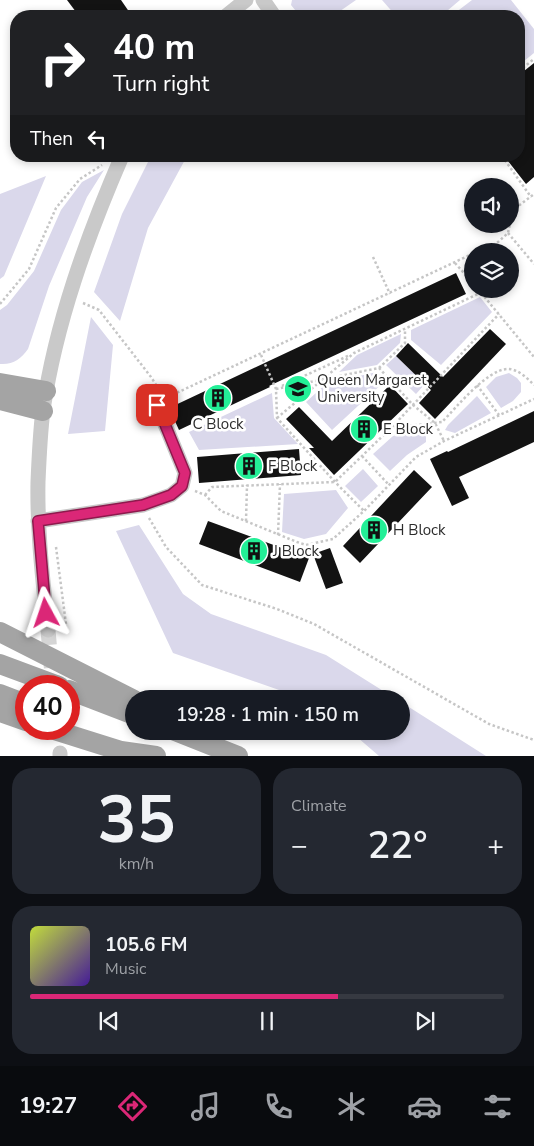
<!DOCTYPE html>
<meta charset="utf-8">
<style>
:root{--surface:#171b24;--page:#242831;--text:#f1f3f6;--muted:#9ea1a6;--line:#363941;--accent:#db2777}
body{margin:0;font-family:"Nunito Sans",sans-serif;background:var(--page);color:var(--text);height:100vh;display:flex;flex-direction:column;font-size:19px;white-space:nowrap}
*{box-sizing:border-box;margin:0}
p{font-size:16px;color:var(--muted)}
.icon{flex:none;width:28px;height:28px;fill:none;stroke:currentColor;stroke-width:2;stroke-linecap:round;stroke-linejoin:round}
.map{position:relative;height:756px;overflow:hidden}
.side{display:flex;flex-direction:column;gap:12px;padding:12px;background:#0d0f14;flex:1}
.side>*{flex:none}
.guide{position:absolute;left:10px;top:10px;width:515px;height:152px;border-radius:20px;box-shadow:0 2px 8px #0003;background:#202124;color:#fff;overflow:hidden}
.buttons{position:absolute;left:464px;top:178px;display:grid;gap:10px}
.buttons a{display:grid;place-items:center;width:55px;height:55px;border-radius:50%;background:var(--surface);box-shadow:0 2px 8px #0003;font-size:25px}
.speed{position:absolute;left:15px;top:675px;display:flex;gap:10px;font-size:25px;font-weight:700;text-align:center}
.speed>*{display:grid;place-content:center;width:65px;height:65px;border-radius:50%;background:var(--surface);box-shadow:0 2px 8px #0003;line-height:1}
.speed .limit{border:8px solid #d22;background:#fff;color:#111}
.pin{position:absolute;display:grid;place-items:center;width:42px;height:42px;color:#fff;margin:-21px;border-radius:10px;box-shadow:0 2px 8px #0006}
.me{position:absolute;width:55px;margin:-28px;rotate:355deg;stroke-linejoin:round;filter:drop-shadow(0 0 4px #0008)}
.turn{display:flex;align-items:center;gap:18px;height:105px;padding:0 20px;font-size:22px}
.turn .icon{width:65px;height:65px;stroke-width:2.5}
.turn b{display:block;font-size:35px;line-height:42px}
.then{display:flex;align-items:center;height:48px;padding:0 20px;background:#0003;gap:10px;font-size:19px}
.big{font-size:38px;font-weight:600;line-height:1.1}
.side .tile{flex:1;display:flex;flex-direction:column;justify-content:center;gap:8px;min-width:0;padding:0 18px;border-radius:20px;background:var(--page)}
.side .dial{align-items:center;gap:0}
.dial b{font-size:65px;line-height:1}
.song{display:flex;align-items:center;gap:15px}
.cover{width:60px;height:60px;border-radius:8px;background:linear-gradient(135deg,hsl(70 70% 55%),hsl(260 70% 35%))}
.played{height:5px;border-radius:2px;background:linear-gradient(90deg,var(--accent) 65%,var(--line) 65%)}
.keys{display:flex;justify-content:space-around;direction:ltr}
.heat{display:flex;justify-content:space-between;align-items:center;font-size:28px;direction:ltr}
.side .tiles{flex:1;display:grid;gap:12px;grid-template-columns:1fr 1fr}
.tile:last-child{grid-column:span 2}
.trip{position:absolute;left:125px;top:690px;width:285px;height:50px;border-radius:25px;background:var(--surface);box-shadow:0 2px 8px #0003;font-weight:600;line-height:50px;text-align:center}
.tab-bar{display:flex;height:80px;justify-content:space-around;align-items:center;background:#090b0e;color:var(--muted)}
.tab-bar .icon{width:35px;height:35px}
.tab-bar .selected{color:var(--accent)}
.tab-bar b{font-size:22px;color:var(--text)}
.map>svg:first-child{display:block}
</style>
<div class="map">
<svg width="534" height="756" viewBox="0 0 534 756">
<rect width="100%" height="100%" fill="#fff"/>
<path fill="#dad8eb" d="M 292,0 L 356,0 L 333,16 L 300,16 L 291,5 Z
M 382,0 L 460,0 L 441,16 L 396,16 Z
M 472,0 L 511,0 L 534,29 L 534,53 L 519,65 L 519,16 L 451,16 Z
M 151,156 L 187,156 L 148,228 L 120,321 L 94,292 L 122,214 Z
M 104,170 L 87,197 L 49,286 L 28,349 C 21,359 13,365 0,364 L 0,310 L 7,305 L 34,271 L 61,210 L 82,182 Z
M 46,176 L 4,276 L 0,279 L 0,194 Z
M 480,297 L 492,312 L 441,365 L 411,340 L 411,330 Z
M 91,317 L 113,345 L 105,431 L 68,434 Z
M 401,334 L 400,343 L 377,365 L 339,372 L 357,355 Z
M 396,356 L 425,384 L 416,394 L 386,365 Z
M 377,372 L 385,381 L 332,430 L 306,402 L 327,383 Z
M 509,373 L 517,378 L 521,383 L 521,392 L 513,401 L 501,408 L 486,387 L 496,377 Z
M 272,393 L 274,418 L 298,444 L 199,450 L 189,432 Z
M 477,396 L 491,413 L 455,433 L 445,430 L 448,425 Z
M 412,430 L 426,434 L 426,442 L 407,455 L 390,471 L 373,454 L 393,436 Z
M 363,469 L 378,486 L 361,502 L 345,486 Z
M 336,490 L 348,508 L 326,534 L 304,539 L 282,532 L 284,494 Z
M 139,525 L 183,594 L 211,614 L 326,655 L 396,699 L 305,699 L 173,653 L 116,531 Z
M 401,702 L 486,756 L 379,756 L 350,731 L 401,731 Z"/>
<path fill="#131313" d="M 67,0 L 121,0 L 132,16 L 79,16 Z
M 534,63 L 534,177 L 526,184 L 504,156 L 519,156 L 519,75 Z
M 456,273 L 466,294 L 269,386 L 270,387 L 179,430 L 169,408 Z
M 490,329 L 506,344 L 435,419 L 419,403 L 431,390 L 396,356 L 408,343 L 443,377 Z
M 390,385 L 408,404 L 334,475 L 309,448 L 314,448 L 286,419 L 299,407 L 332,441 Z
M 534,411 L 534,442 L 459,477 L 469,498 L 452,506 L 430,459 L 447,451 L 448,452 Z
M 299,449 L 301,475 L 199,483 L 197,457 Z
M 414,470 L 432,487 L 360,563 L 343,546 Z
M 208,521 L 309,558 L 300,582 L 199,544 Z
M 330,548 L 343,583 L 326,589 L 313,554 Z"/>
<g fill="none" stroke-linecap="round" stroke-linejoin="round">
<path stroke="#d5d5d5" stroke-width="15" stroke-dasharray="15 8" stroke-linecap="butt" d="M 48,630 L 53,686"/>
<path stroke="#c6c6c6" stroke-width="2.5" stroke-dasharray="2.5 2.5" stroke-linecap="butt" d="M 206,16 L 213,11
M 519,71 L 534,59
M 502,156 L 531,197
M 510,222 L 512,211 L 534,194
M 508,233 L 534,264
M 479,251 L 497,243 L 508,233 L 510,224
M 494,251 L 497,243
M 373,257 L 390,294
M 455,263 L 472,282
M 478,289 L 534,357
M 83,303 L 99,310 L 151,377 L 160,391
M 0,304 L 29,269 L 56,208 L 80,179 L 102,165
M 261,355 L 276,389 L 277,418 L 335,482 L 364,511
M 379,368 L 405,343 L 405,329
M 477,385 L 499,415
M 282,386 L 350,355
M 276,389 L 379,368 L 413,405 L 435,423 L 444,441
M 168,397 L 472,254
M 277,418 L 354,353 L 482,292 L 483,289
M 392,427 L 499,314
M 362,456 L 389,485
M 195,491 L 205,495 L 221,511 L 297,542 L 306,545 L 333,539 L 364,511 L 416,457 L 444,441 L 534,399
M 205,495 L 212,487 L 335,482 L 391,428 L 442,422 C 456,408 487,369 508,369 C 518,369 527,378 534,385
M 149,518 L 166,547 L 202,585 L 277,609 L 314,624 L 489,724 L 534,740
M 246,521 L 247,485
M 278,535 L 280,484
M 56,547 L 66,624"/>
<path stroke="#c9c9c9" stroke-width="15" d="M 263,0 L 274,16
M 226,16 L 246,0
M 38,521 L 143,505 L 171,495 L 182,486 L 185,473 L 157,405
M 48,630 C 43,581 37,532 38,482 C 39,458 40,434 43,410 C 56,322 87,237 122,156
M 60,753 L 60,756"/>
<path stroke="#a4a4a4" stroke-width="20" d="M 0,383 L 46,391
M 0,400 L 43,411
M 0,632 L 134,700
M 0,664 L 59,686
M 69,690 L 134,715
M 0,694 L 26,704
M 0,712 L 26,721
M 51,729 L 121,751 L 156,756
M 175,731 L 238,756"/>
</g>
<g fill="none" stroke-linecap="round" stroke-linejoin="round">
<defs>
<path id="route" d="M 46,613 L 38,521 L 143,505 L 171,495 L 182,486 L 185,473 L 157,405"/>
</defs>
<use href="#route" stroke="#8e194d" stroke-width="12"/>
<use href="#route" stroke="#db2777" stroke-width="9"/>
</g>
<defs>
<symbol id="university-disc" viewBox="-11 -11 22 22"><circle r="9.5" fill="#23ef97" stroke="#fff"/><path d="M0-5L7-2L0 1L-7-2ZM-4 1L0 2.5L4 1V4Q0 6-4 4Z" fill="#111"/></symbol>
<symbol id="building-disc" viewBox="-11 -11 22 22"><circle r="9.5" fill="#23ef97" stroke="#fff"/><path d="M-4-6H4V6H1V3H-1V6H-4ZM-2.5-4.3h1.7v1.8h-1.7ZM.8-4.3h1.7v1.8H.8ZM-2.5-1h1.7V.8h-1.7ZM.8-1h1.7V.8H.8Z" fill="#111"/></symbol>
</defs>
<g fill-rule="evenodd">
<use href="#university-disc" x="282" y="373" width="32" height="32"/>
<use href="#building-disc" x="202" y="382" width="32" height="32"/>
<use href="#building-disc" x="348" y="413" width="32" height="32"/>
<use href="#building-disc" x="233" y="450" width="32" height="32"/>
<use href="#building-disc" x="358" y="514" width="32" height="32"/>
<use href="#building-disc" x="238" y="535" width="32" height="32"/>
</g>
<g text-anchor="middle" stroke-width="5" stroke-linejoin="round" paint-order="stroke">
<g font-size="15" fill="#2c2c2c" stroke="#fff" text-anchor="start">
<text x="317" y="385">Queen Margaret<tspan x="317" dy="17">University</tspan></text>
<text x="218" y="429" text-anchor="middle">C Block</text>
<text x="383" y="434">E Block</text>
<text x="268" y="471">F Block</text>
<text x="393" y="535">H Block</text>
<text x="273" y="556">J Block</text>
</g>
</g>
</svg>
<div class="buttons">
<a><svg class="icon" aria-label="sound" viewBox="0 0 24 24"><path d="M4 9h4l5-4v14l-5-4H4zM17 9q2 3 0 6"/></svg></a>
<a><svg class="icon" aria-label="layers" viewBox="0 0 24 24"><path d="M12 4l9 5-9 5-9-5zM3 14l9 5 9-5"/></svg></a>
</div>
<div class="speed"><div class="limit">40</div></div>
<div class="pin" style="left:157px;top:405px;background:#d93025"><svg class="icon" aria-label="arrive" viewBox="0 0 24 24"><path d="M6 21V4h12l-3 4 3 4H6"/></svg></div>
<svg class="me" style="left:46px;top:613px" viewBox="-20 -20 40 40"><path d="M0-17L14 15 0 8-14 15z" fill="#db2777" stroke="#fff" stroke-width="4"/></svg>
<div class="trip">19:28 · 1 min · 150 m</div>
<div class="guide">
<div class="turn"><svg class="icon" aria-label="right" viewBox="0 0 24 24"><path d="M7 20v-9h11M14 6l5 5-5 5"/></svg><div><b>40 m</b>Turn right</div></div>
<div class="then">Then<svg class="icon" aria-label="left" viewBox="0 0 24 24"><path d="M17 20v-9H6M10 6l-5 5 5 5"/></svg></div>
</div>
</div>
<section class="side">
<div class="tiles">
<div class="tile dial"><b>35</b><p>km/h</p></div>
<div class="tile"><p>Climate</p>
<div class="heat"><a>−</a><b class="big">22°</b><a>+</a></div>
</div>
<div class="tile">
<div class="song"><i class="cover"></i><div><b>105.6 FM</b><p>Music</p></div></div>
<div class="played"></div>
<div class="keys"><svg class="icon" aria-label="previous" viewBox="0 0 24 24"><path d="M18 5L8 12l10 7zM5 5v14"/></svg><svg class="icon" aria-label="pause" viewBox="0 0 24 24"><path d="M8 5v14M16 5v14"/></svg><svg class="icon" aria-label="next" viewBox="0 0 24 24"><path d="M6 5l10 7-10 7zM19 5v14"/></svg></div>
</div>
</div>
</section>
<nav class="tab-bar">
<b>19:27</b>
<svg class="icon selected" aria-label="directions" viewBox="0 0 24 24"><path d="M12 3l9 9-9 9-9-9zM9 14v-3h6M13 9l2 2-2 2"/></svg>
<svg class="icon" aria-label="music" viewBox="0 0 24 24"><path d="M9 18V5l10-2v13"/><circle cx="6" cy="18" r="3"/><circle cx="16" cy="16" r="3"/></svg>
<svg class="icon" aria-label="phone" viewBox="0 0 24 24"><path d="M5 4h4l2 5-3 2q2 4 5 5l2-3 5 2v4C11 20 4 13 5 4z"/></svg>
<svg class="icon" aria-label="climate" viewBox="0 0 24 24"><path d="M12 3v18M4 7l16 10M4 17L20 7"/></svg>
<svg class="icon" aria-label="car" viewBox="0 0 24 24"><path d="M5 17H2v-5l4-1 3-4h7l3 4 3 1v5h-3M9 17h6M6 11h13"/><circle cx="7" cy="17" r="2"/><circle cx="17" cy="17" r="2"/></svg>
<svg class="icon" aria-label="filters" viewBox="0 0 24 24"><path d="M4 7h16M4 17h16"/><circle cx="9" cy="7" r="2"/><circle cx="15" cy="17" r="2"/></svg>
</nav>
